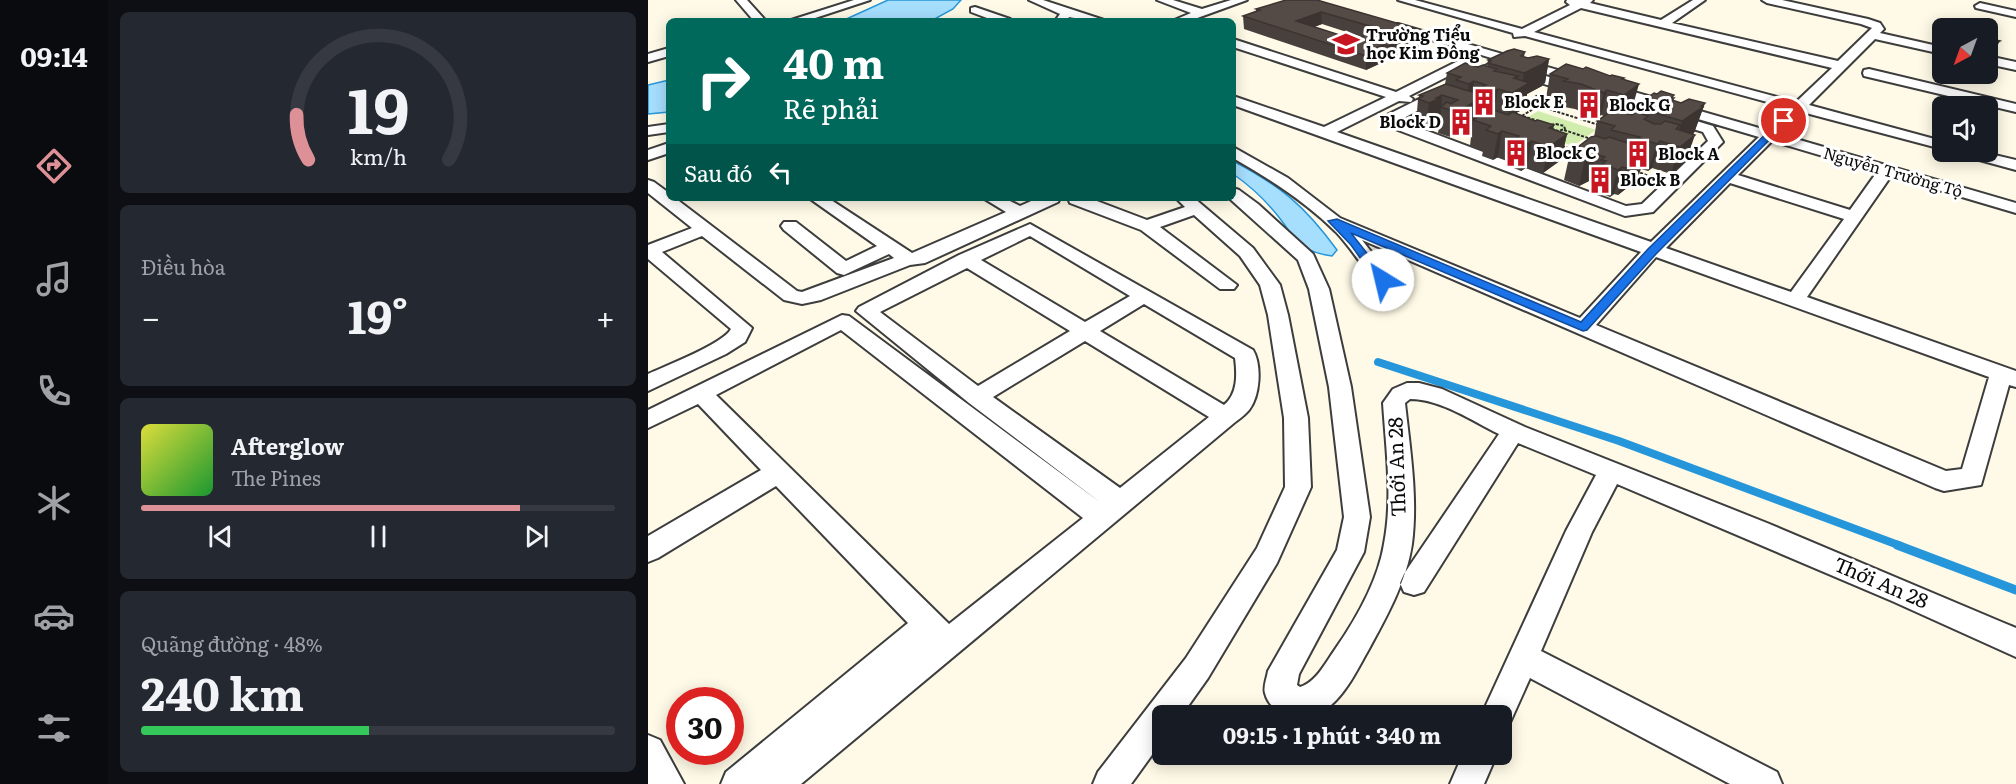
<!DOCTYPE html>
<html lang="vi">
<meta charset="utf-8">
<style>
:root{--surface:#171b24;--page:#242831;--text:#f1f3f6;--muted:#9ea1a6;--line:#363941;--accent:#de9097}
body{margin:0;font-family:Literata,serif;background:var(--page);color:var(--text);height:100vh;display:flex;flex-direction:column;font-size:22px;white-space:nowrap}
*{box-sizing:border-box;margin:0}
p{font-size:20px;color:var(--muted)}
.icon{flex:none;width:33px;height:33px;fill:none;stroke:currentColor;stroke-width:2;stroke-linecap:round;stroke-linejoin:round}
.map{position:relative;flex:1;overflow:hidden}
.sheet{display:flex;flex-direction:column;gap:12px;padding:12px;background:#0d0f14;width:540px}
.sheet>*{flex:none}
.hud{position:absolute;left:18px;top:18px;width:570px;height:183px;border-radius:9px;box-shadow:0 3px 15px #0003;background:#00695c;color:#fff;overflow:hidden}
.needle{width:39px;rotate:221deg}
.buttons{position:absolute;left:1284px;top:18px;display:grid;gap:12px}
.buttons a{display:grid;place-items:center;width:66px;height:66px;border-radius:9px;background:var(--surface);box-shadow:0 3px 15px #0003;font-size:30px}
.speed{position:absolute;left:18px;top:687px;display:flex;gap:12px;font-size:30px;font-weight:700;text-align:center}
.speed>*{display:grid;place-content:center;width:78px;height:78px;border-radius:50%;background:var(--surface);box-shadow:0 3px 15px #0003;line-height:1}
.speed .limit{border:9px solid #d22;background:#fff;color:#111}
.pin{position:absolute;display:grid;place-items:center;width:51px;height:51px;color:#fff;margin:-26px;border:3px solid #fff;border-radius:50%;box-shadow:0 2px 6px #0007}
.me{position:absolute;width:66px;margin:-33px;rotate:324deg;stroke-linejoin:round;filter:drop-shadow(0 0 4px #0008)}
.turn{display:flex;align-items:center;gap:21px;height:126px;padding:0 18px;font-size:27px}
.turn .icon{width:78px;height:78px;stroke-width:2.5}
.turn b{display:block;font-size:42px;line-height:51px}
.then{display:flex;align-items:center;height:57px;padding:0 18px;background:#0003;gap:12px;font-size:22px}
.big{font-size:45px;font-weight:700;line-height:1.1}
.sheet .tile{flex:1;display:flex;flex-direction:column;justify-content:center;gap:9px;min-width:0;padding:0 21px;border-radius:9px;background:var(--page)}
.sheet .dial{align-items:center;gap:0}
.dial svg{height:156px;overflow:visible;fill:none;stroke:var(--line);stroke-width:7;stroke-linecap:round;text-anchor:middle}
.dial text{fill:var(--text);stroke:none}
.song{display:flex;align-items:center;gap:18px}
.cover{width:72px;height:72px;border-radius:9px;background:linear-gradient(135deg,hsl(60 70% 55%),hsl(130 70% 35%))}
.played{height:6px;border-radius:3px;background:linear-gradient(90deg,var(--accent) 80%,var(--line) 80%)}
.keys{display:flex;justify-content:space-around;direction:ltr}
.heat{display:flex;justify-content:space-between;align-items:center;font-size:33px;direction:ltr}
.charge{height:9px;border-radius:4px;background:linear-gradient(90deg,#34c759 48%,var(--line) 0)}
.trip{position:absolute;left:504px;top:705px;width:360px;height:60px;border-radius:9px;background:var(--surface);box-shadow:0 3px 15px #0003;font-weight:700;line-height:60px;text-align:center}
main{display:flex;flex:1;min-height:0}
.menu{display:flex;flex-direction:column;width:108px;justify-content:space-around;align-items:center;background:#090b0e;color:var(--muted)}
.menu .icon{width:42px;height:42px}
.menu .active{color:var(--accent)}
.menu b{font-size:27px;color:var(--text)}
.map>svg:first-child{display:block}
</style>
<main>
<nav class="menu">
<b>09:14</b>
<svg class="icon active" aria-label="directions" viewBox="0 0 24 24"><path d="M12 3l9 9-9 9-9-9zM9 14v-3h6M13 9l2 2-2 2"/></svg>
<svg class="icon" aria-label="music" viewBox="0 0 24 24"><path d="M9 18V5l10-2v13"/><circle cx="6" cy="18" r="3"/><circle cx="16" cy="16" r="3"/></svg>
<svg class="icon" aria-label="phone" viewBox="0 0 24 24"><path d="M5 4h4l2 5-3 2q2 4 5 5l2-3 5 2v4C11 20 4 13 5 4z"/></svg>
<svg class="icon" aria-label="climate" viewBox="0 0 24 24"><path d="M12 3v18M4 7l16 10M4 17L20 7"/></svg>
<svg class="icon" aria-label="car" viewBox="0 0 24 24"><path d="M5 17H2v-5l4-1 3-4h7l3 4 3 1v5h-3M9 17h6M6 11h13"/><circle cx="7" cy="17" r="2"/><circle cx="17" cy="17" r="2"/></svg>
<svg class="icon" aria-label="filters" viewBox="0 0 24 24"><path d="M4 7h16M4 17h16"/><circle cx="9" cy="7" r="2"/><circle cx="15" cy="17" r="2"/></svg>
</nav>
<section class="sheet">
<div class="tile dial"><svg viewBox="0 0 100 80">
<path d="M14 69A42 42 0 1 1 86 69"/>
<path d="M14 69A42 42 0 0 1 8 46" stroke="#de9097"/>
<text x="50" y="56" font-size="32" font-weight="700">19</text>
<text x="50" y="72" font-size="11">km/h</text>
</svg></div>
<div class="tile"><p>Điều hòa</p>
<div class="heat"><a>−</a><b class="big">19°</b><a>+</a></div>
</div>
<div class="tile">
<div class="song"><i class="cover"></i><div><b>Afterglow</b><p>The Pines</p></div></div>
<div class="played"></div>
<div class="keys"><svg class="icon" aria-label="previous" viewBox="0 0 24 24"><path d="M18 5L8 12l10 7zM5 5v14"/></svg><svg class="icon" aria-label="pause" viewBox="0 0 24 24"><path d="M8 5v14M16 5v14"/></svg><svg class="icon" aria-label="next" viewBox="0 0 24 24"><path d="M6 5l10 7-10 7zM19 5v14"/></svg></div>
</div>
<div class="tile"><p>Quãng đường · 48%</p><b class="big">240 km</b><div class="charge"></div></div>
</section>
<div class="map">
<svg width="1368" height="784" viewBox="0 0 1368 784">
<rect width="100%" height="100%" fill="#fffae7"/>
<path fill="#d0edad" d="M 890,111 L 948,130 L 925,146 L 865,126 Z"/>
<path fill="#a6defd" stroke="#2696db" stroke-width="1.5" d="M 240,0 L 313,0 L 305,9 L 283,21 L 194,21 Z
M 21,80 L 21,112 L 0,114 L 0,85 Z
M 585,161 C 633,186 657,206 689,250 L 684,256 C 649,251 649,240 630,216 C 618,201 601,185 585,174 Z"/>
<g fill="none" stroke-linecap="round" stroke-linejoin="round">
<path stroke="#2696db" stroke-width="8" d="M 730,362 L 971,441 L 1253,546"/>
<path stroke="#2696db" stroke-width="9" d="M 1249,545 L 1368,590"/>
<defs>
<path id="minor" d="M 88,0 L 99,0 L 118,21 L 106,21 Z
M 206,0 L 222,0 L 158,21 L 140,21 Z
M 381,0 L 395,0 L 459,21 L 442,21 L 421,17 L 419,21 L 407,21 L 412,14 Z
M 509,0 L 525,0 L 554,9 L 583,0 L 599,0 L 541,21 L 524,21 L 543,13 Z
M 750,0 L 767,0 L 874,29 L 922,5 L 918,2 L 919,0 L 945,0 L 942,3 L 1013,20 L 1045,0 L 1057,0 L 1024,23 L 1190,61 L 1224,28 L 1213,24 L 1119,3 L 1114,0 L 1134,0 L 1220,19 L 1232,23 L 1236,29 L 1232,33 L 1294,47 L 1294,54 L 1227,39 L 1161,105 L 1294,141 L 1294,149 L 1154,112 L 1131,134 L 1368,203 L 1368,213 L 1243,176 L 1159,297 L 1368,371 L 1368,387 L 1361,385 L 1333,485 L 1296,491 L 1287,488 L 714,240 L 745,280 L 742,284 L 728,284 C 715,267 703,248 688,232 C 658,202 622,179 585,158 L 585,147 L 640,178 L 692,218 L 932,318 L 993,252 L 585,105 L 585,96 L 676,127 L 738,97 L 585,47 L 585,39 L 748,92 L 812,60 L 820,60 L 822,63 L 820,66 L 761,96 L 765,99 L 763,102 L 751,101 L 689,132 L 1003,242 L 1111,137 L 742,28 L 742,24 L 750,24 L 1118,130 L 1141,108 L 877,36 L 866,37 L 865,33 ZM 933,8 L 1184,68 L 1148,102 L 886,32 ZM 1124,141 L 1229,172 L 1202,210 L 1090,175 ZM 1082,183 L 1196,219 L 1143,292 L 1018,248 ZM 1008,257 L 1341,377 L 1314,469 L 1298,471 L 948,325 Z
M 1332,3 L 1368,11 L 1368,17 L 1328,8 L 1327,6 Z
M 327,7 L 362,19 L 364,21 L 347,21 L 323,12 L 323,8 Z
M 21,48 L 21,56 L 0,62 L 0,54 Z
M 1340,56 L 1368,62 L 1368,70 L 1340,64 Z
M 841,64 L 868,67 L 1065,126 L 1075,142 L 1005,212 L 977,216 L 742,127 L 737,118 L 739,115 ZM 843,72 L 863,74 L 1055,132 L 1060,141 L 994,204 L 978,206 L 753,121 L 752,120 Z
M 1221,69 L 1368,104 L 1368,112 L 1216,76 L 1215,73 L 1216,70 Z
M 21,124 L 21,132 L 0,135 L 0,127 Z
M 21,143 L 21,153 L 0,160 L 0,150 Z
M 1310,152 L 1334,152 L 1368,160 L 1368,170 L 1313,155 Z
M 0,180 L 6,182 L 21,193 L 21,198 L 27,198 L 149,291 L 154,292 L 246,258 L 241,254 L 196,275 L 189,273 L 136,230 L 133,226 L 136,222 L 148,222 L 198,261 L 229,246 L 161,198 L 180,198 L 264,253 L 358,212 L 335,198 L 356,198 L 372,206 L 390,198 L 412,198 L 410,202 L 277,263 L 262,265 L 173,300 L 154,304 L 136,300 L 54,236 L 14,252 L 104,328 L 97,342 L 78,354 L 0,391 L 0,374 C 17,366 75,344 83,329 L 0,259 L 0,245 L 44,228 L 0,193 Z
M 585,188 L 591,190 L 610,204 L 665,254 L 681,289 L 703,387 L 722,517 L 716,552 L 651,674 L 649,685 L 652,687 C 667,683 677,664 686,651 C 707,621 730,581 736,544 C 745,498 738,449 735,403 L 745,389 L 759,383 L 771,383 L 794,389 L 877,427 L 1119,523 L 1356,623 L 1368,628 L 1368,657 L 1244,601 L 969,484 L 944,532 L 893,651 L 1129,772 L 1134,784 L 1082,784 L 882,678 L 860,727 L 854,730 L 854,716 L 833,716 L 918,531 L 948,475 L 870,443 L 776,592 L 766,595 L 756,592 L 752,583 L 756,574 L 851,434 C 824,421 793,399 762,399 L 757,403 C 762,449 770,498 764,544 C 759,580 738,618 721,649 C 710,668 699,692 682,706 C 664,721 624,721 617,693 C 615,687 619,678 620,671 L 689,550 L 696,517 L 681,387 L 661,289 L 650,260 L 581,198 L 585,198 Z
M 420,198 L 441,198 L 499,220 L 537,207 L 528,198 L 546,198 L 605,248 L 632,285 L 640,315 L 660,418 L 663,487 L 629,563 L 560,678 L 533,716 L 514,716 L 514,741 L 483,784 L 445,784 L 450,772 L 538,658 L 609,548 L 637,487 L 636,418 L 620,315 L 612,285 L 592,256 L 546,215 L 512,227 L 589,285 L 586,289 L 572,289 L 493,230 L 422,203 Z
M 382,224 L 605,350 C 614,365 612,396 601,410 C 597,415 591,419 586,423 L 153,784 L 73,784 L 78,772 L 260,623 L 128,486 L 10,558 L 0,562 L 0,536 L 113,470 L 50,404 L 0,428 L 0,410 L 194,315 L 201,316 L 453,503 L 321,403 L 208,311 L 211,307 L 311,255 ZM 382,236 L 482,296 L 437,322 L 333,260 ZM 319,268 L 422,331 L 330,386 L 232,312 ZM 496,304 L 587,358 C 589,374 590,394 576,405 L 452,331 ZM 193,330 L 435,518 L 301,624 L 68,395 ZM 437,341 L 561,417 L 472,488 L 345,397 Z
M 0,735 L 12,740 L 36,784 L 0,784 Z
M 815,754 L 849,754 L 836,784 L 802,784 Z"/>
</defs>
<use href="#minor" stroke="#3d3d3d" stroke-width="4"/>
<path stroke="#2c2c2c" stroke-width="2" stroke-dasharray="3 1.5" stroke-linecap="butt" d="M 875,101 L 951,125
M 879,102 L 893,93
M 875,116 L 893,122
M 870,118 L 889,107
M 908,124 L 916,126 L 917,129 L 910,131 L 902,128 L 902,125 Z
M 916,130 L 943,139
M 914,146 L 929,151
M 988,171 L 1006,178"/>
<use href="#minor" fill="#fff" fill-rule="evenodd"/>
</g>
<path fill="#48403c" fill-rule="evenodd" d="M 669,0 L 775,44 L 763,50 L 755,50 L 755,53 L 740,59 L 735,58 L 732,59 L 731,64 L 718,70 L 596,29 L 595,16 L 608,11 L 608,9 ZM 674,24 L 714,37 L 707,40 L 666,27 Z
M 877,52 L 876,57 L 880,58 L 901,59 L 897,83 L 895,84 L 894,86 L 879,94 L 877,108 L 868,113 L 887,121 L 906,125 L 905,129 L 919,134 L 913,160 L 895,173 L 879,167 L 873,171 L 861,166 L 862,161 L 850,157 L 845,160 L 834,156 L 835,151 L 822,146 L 824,127 L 810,135 L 802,137 L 790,133 L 792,120 L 789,121 L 789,125 L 778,128 L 768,124 L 770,99 L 771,98 L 771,95 L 797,84 L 799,73 L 839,67 L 840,60 Z
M 902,74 L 962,76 L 976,80 L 984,109 L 978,114 L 984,115 L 987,113 L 989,105 L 1025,98 L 1026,101 L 1033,103 L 1057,103 L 1046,133 L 1045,134 L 1038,161 L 1023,174 L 1004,168 L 1000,171 L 993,169 L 989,180 L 970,195 L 966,194 L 962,197 L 947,191 L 947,183 L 941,181 L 931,186 L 916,180 L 922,153 L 946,137 L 949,121 L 956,116 L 953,115 L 949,118 L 927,109 L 911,106 L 911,102 L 898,98 Z"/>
<path fill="#3b3431" d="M 673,12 L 674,24 L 648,34 L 648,21 Z
M 776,31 L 775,44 L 763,50 L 755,50 L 755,53 L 740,59 L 741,46 L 751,38 Z
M 1352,41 L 1349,46 L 1340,50 L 1341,46 Z
M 736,45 L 735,58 L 732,59 L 731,64 L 718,70 L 718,56 L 730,47 Z
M 901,59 L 897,83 L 895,84 L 894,86 L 879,94 L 877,108 L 860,118 L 866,78 L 870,76 L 867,91 L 873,88 L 876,73 Z
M 826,81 L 823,104 L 829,98 L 834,95 L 830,121 L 825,120 L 824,127 L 810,135 L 802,137 L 805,111 L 818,106 L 821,84 Z
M 991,84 L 984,109 L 969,120 L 976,95 Z
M 850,89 L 846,114 L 842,116 L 846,91 Z
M 959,90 L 953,115 L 949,118 L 956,93 Z
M 794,95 L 792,120 L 789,121 L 789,125 L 778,128 L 781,103 Z
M 1057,103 L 1046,133 L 1027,146 L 1026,145 L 1034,121 Z
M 906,125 L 901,146 L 919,134 L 913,160 L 895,173 L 901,147 L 901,128 Z
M 854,131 L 850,157 L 845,160 L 850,134 Z
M 1047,135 L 1038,161 L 1023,174 L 1032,147 Z
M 884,141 L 879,167 L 873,171 L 878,144 Z
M 1012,141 L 1004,168 L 1000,171 L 1009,144 Z
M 998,149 L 989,180 L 970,195 L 978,168 Z
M 948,154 L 941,181 L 931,186 L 937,159 Z
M 974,167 L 966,194 L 962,197 L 970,170 Z"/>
<path fill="#544b46" stroke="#3b3431" stroke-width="1.5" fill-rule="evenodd" d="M 638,0 L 669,0 L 776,31 L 764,37 L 751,38 L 756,40 L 741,46 L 736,45 L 730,47 L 733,48 L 729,50 L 731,50 L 718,56 L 595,16 L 612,10 L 608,9 ZM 673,12 L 732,29 L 707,40 L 648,21 Z
M 1340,38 L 1352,41 L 1341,46 L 1340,46 Z
M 866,49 L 877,52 L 873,56 L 880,58 L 889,56 L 901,59 L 897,62 L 899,62 L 876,73 L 840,63 L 843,61 L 840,60 L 859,51 Z
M 817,63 L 830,67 L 835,65 L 849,69 L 846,71 L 870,76 L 866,78 L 881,83 L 864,93 L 850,89 L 846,91 L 834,87 L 838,85 L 826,81 L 821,84 L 808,80 L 813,77 L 799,73 Z
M 918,64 L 935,69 L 938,67 L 962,76 L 964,75 L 976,78 L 974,79 L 991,84 L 976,95 L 959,90 L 956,93 L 933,84 L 916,81 L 920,79 L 902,74 Z
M 798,84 L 834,95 L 829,98 L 831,99 L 813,110 L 805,111 L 793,107 L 799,102 L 803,104 L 810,100 L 794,95 L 788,98 L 791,99 L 781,103 L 770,99 L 775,96 L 771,95 Z
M 1013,91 L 1026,95 L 1023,98 L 1026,98 L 1024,100 L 1033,103 L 1041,99 L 1057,103 L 1053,106 L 1055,107 L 1034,121 L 990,108 L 993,106 L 989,105 L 1006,93 L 1009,94 Z
M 843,109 L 860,115 L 865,112 L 887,121 L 890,120 L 906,125 L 901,128 L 919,134 L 901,147 L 884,141 L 878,144 L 866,140 L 871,136 L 854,131 L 850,134 L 838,130 L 843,126 L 825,120 Z
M 965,110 L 984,115 L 988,112 L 1000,116 L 996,119 L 1006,124 L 1013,124 L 1017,121 L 1032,125 L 1028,129 L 1047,135 L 1032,147 L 1012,141 L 1009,144 L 990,138 L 992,137 L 963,130 L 967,126 L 949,121 Z
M 948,136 L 957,139 L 961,137 L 998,149 L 994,152 L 997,154 L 978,168 L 974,167 L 970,170 L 954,164 L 958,161 L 953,160 L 957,157 L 948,154 L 937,159 L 922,153 L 943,137 Z"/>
<path fill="#1a73e8" stroke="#114b97" stroke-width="1.5" d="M 1133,119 L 1140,121 L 1008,254 L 939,330 L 935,331 L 703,233 L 740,280 L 739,283 L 730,283 L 703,245 L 680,221 L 689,219 L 933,322 L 1000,249 Z"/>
<defs>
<symbol id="school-bare" viewBox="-9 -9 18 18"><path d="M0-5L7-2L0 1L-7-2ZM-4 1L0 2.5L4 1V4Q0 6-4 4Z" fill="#c71622" stroke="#fff" stroke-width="2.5" paint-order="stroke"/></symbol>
<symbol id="building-bare" viewBox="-9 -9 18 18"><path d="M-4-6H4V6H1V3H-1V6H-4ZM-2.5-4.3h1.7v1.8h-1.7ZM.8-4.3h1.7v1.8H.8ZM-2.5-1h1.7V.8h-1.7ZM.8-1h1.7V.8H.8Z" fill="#c71622" stroke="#fff" stroke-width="2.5" paint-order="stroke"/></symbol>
</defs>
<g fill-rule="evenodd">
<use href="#school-bare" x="679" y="25" width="38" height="38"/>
<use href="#building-bare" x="817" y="83" width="38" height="38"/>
<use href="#building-bare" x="922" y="86" width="38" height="38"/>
<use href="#building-bare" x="794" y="103" width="38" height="38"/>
<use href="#building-bare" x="849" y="134" width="38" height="38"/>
<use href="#building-bare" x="971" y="135" width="38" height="38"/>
<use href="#building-bare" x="933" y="161" width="38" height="38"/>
</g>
<g text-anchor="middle" stroke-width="6" stroke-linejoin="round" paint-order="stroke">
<g font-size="16" font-weight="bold" fill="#0a0a0a" stroke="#fff" text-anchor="start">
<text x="718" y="41">Trường Tiểu<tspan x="718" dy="18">học Kim Đồng</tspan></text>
<text x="856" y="108">Block E</text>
<text x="961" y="111">Block G</text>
<text x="793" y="128" text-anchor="end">Block D</text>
<text x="888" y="159">Block C</text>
<text x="1010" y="160">Block A</text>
<text x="972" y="186">Block B</text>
</g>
<g font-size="16" fill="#0a0a0a" stroke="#fff">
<text transform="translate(1245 172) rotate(16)" y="6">Nguyễn Trường Tộ</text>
</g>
<g font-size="20" fill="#0a0a0a" stroke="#fff">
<text transform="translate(749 467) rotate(-92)" y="7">Thới An 28</text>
<text transform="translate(1233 583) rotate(23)" y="7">Thới An 28</text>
</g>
</g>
</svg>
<div class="buttons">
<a><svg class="needle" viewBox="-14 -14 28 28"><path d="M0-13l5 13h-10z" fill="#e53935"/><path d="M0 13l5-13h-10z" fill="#9ea1a6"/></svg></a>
<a><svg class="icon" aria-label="sound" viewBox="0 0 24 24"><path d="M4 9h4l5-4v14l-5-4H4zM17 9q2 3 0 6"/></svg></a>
</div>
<div class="speed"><div class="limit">30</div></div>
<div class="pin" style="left:1136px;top:121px;background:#d93025"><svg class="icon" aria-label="arrive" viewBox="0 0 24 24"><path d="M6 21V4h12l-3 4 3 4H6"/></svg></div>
<svg class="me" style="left:735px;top:280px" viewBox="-20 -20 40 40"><circle r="19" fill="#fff"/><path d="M0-13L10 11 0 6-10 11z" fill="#1a73e8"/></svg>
<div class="trip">09:15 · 1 phút · 340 m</div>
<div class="hud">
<div class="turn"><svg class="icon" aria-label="right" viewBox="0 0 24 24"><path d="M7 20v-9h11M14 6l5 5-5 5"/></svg><div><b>40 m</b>Rẽ phải</div></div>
<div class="then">Sau đó<svg class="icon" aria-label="left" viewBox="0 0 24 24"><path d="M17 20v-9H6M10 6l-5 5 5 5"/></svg></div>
</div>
</div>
</main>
